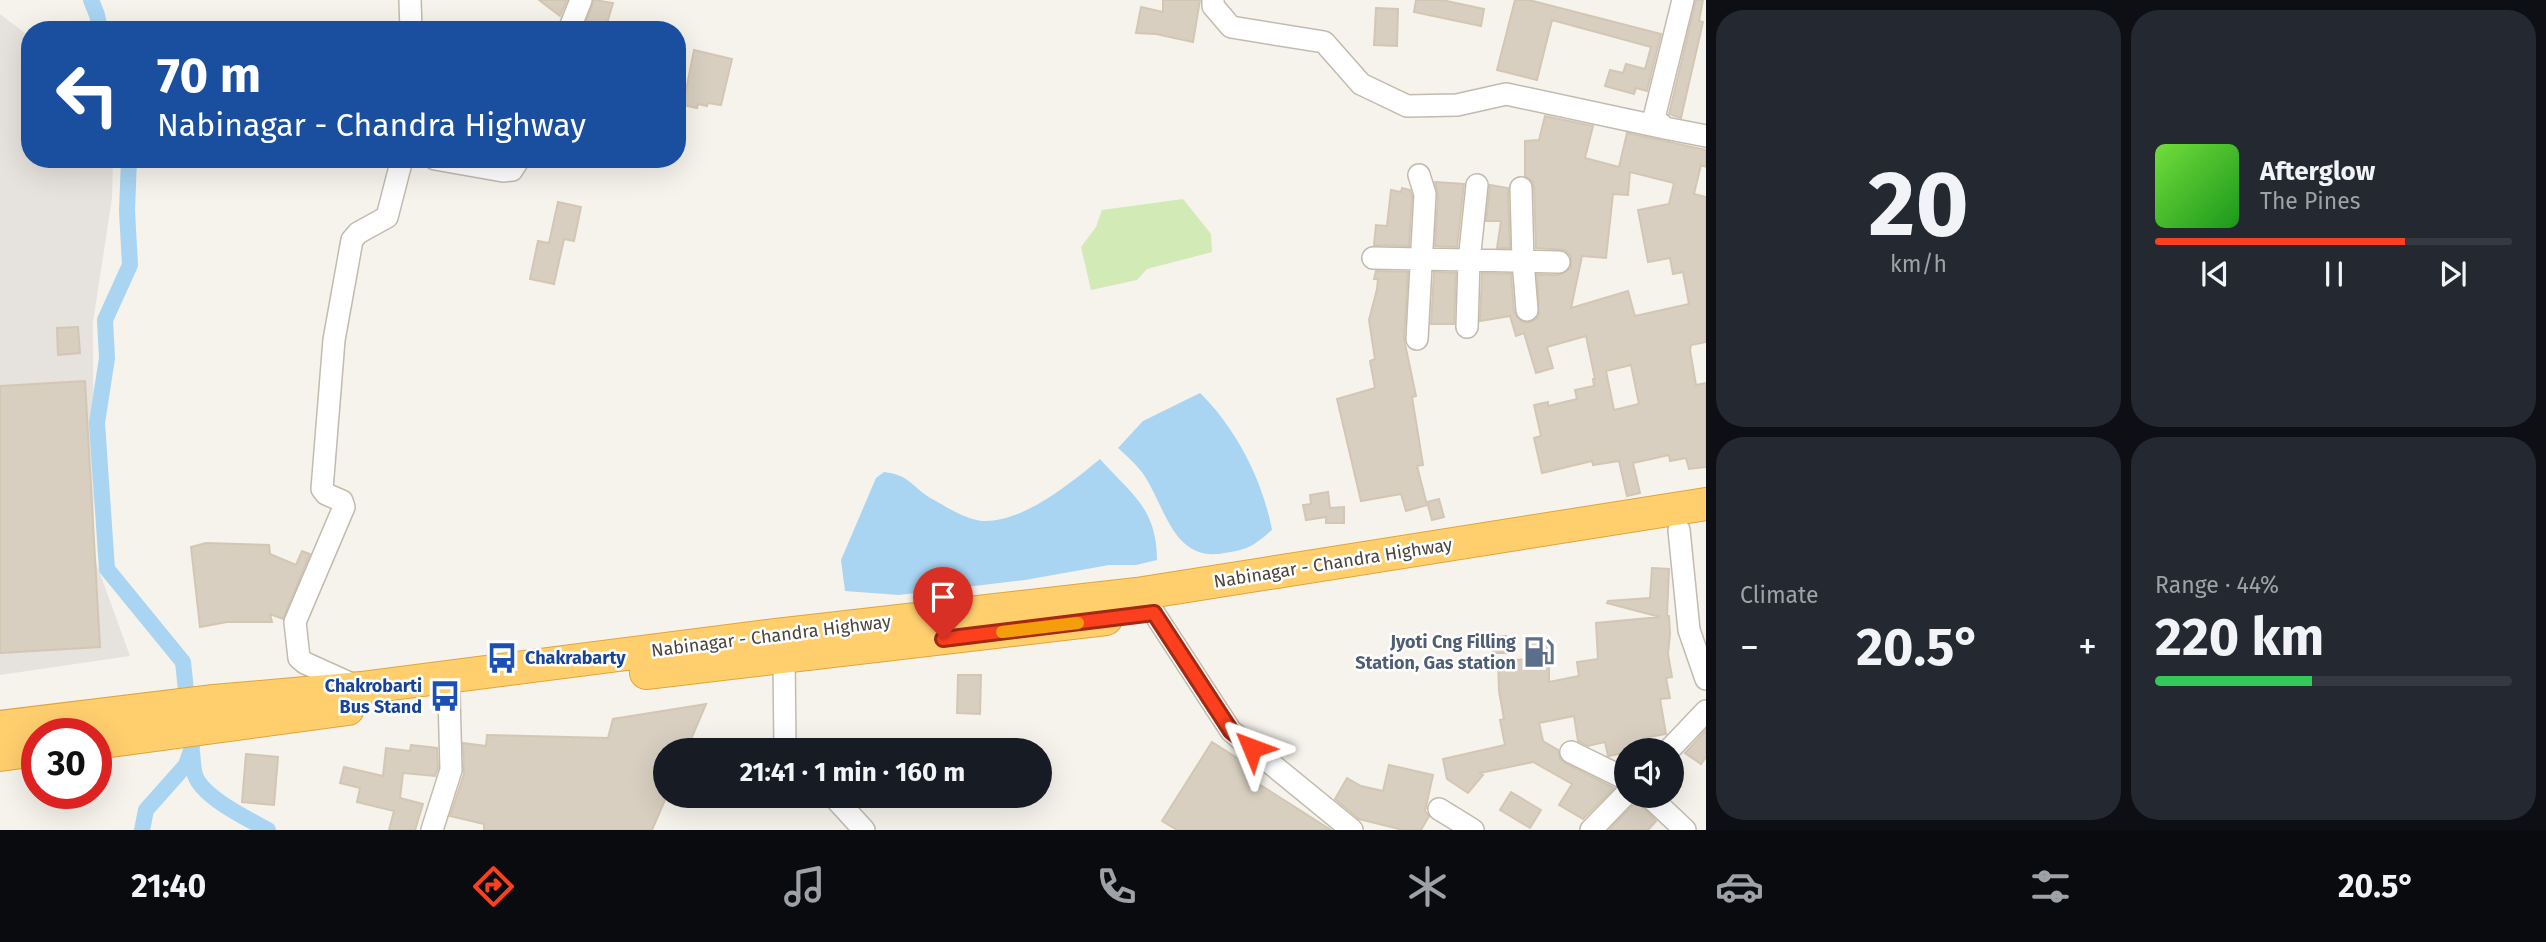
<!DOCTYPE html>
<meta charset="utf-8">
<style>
:root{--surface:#171b24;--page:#242831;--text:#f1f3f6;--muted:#9ea1a6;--line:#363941;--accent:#fc3f1d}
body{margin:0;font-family:"Fira Sans",sans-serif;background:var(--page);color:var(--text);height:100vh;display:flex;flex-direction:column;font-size:26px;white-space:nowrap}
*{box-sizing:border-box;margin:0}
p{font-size:23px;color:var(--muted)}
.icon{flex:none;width:38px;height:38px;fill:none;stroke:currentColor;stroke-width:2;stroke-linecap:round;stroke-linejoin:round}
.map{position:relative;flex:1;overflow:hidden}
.panel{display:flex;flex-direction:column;gap:10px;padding:10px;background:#0d0f14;width:840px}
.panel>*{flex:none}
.banner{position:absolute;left:21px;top:21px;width:665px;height:147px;border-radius:28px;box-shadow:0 7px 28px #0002;background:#1a4fa0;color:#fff;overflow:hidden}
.tools{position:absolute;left:1614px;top:738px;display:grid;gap:14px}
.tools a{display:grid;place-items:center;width:70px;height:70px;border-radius:50%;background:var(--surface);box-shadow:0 7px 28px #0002;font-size:35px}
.speed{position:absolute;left:21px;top:718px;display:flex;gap:14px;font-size:35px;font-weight:700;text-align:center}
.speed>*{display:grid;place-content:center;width:91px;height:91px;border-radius:50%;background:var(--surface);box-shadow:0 7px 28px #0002;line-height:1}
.speed .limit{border:10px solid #d22;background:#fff;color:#111}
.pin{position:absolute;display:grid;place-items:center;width:60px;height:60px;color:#fff;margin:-72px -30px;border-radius:50% 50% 50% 0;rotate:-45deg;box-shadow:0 0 7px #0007}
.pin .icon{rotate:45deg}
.me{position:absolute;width:77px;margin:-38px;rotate:314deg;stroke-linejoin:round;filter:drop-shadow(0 0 5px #0008)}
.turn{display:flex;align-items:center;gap:24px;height:147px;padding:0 21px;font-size:32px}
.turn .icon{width:91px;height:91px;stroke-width:2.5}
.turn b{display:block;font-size:49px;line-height:60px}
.big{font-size:52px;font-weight:700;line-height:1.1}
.panel .widget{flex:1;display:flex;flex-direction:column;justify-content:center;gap:10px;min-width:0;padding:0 24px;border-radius:28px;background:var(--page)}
.panel .dial{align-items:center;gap:0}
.dial b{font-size:91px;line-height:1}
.song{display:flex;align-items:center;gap:21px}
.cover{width:84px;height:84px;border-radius:10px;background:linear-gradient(135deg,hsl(100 70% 55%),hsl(120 70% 35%))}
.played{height:7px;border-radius:4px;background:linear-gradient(90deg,var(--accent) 70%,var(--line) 70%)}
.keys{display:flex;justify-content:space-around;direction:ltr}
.heat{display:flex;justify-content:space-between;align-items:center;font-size:38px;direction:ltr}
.charge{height:10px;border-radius:5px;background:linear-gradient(90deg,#34c759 44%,var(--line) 0)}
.panel .tiles{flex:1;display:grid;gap:10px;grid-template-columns:repeat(2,1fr)}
.trip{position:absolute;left:653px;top:738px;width:399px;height:70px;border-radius:35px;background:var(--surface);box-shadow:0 7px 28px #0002;font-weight:700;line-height:70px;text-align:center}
.menu{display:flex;height:112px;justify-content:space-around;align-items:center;background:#090b0e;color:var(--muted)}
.menu .icon{width:49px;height:49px}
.menu .current{color:var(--accent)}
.menu b{font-size:32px;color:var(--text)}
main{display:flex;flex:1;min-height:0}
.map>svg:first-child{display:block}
</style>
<main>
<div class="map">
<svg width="1706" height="830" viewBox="0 0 1706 830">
<rect width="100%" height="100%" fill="#f6f3ec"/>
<path fill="#e6e2dd" d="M 0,14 L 30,37 L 30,159 L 113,159 L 112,198 L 93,322 L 94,557 L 130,656 L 0,675 Z"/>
<path fill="#d2eab5" d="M 1183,199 L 1211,234 L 1212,252 L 1147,269 L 1137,280 L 1091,290 L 1081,247 L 1096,227 L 1102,210 Z"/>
<path fill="#a9d4f2" d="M 1200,393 C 1236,428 1263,481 1272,530 C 1253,546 1250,549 1225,553 C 1173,563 1166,508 1144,475 C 1137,465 1127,456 1118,448 L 1143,421 Z
M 1100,459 C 1131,494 1157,508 1157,560 L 1136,565 L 1109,565 L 1025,580 L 899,595 L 845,591 L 841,560 L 876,478 L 884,472 C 911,475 913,489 934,500 C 948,508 967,520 983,521 C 1022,523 1071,483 1100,459 Z"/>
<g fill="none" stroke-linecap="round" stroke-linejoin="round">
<path stroke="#a9d4f2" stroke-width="16" d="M 91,0 L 97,15 L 100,30
M 129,159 L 127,211 L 130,265 L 105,320 L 107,358 L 97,423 L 107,569 L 183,662 L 192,747 L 186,765 L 146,810 L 142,830
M 192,752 C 193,760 193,768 195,775 C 202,797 248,819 268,830"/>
</g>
<path fill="#d8cfc1" stroke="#d3c7b4" stroke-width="2" fill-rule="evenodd" d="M 539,0 L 567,0 L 560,16 Z
M 594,0 L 613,3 L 605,30 L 583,30 Z
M 1163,0 L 1200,0 L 1193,42 L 1156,34 L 1136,33 L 1141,7 L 1163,12 Z
M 1416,0 L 1442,0 L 1484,9 L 1481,26 L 1414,12 Z
M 1515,0 L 1529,0 L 1661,34 L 1647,91 L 1636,88 L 1634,94 L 1605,86 L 1610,70 L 1623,73 L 1626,64 L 1645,69 L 1651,47 L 1552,20 L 1537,80 L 1497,70 Z
M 1696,0 L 1703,0 L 1699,21 L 1703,22 L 1681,118 L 1669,114 Z
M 1376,8 L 1398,9 L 1397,46 L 1374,45 Z
M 694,50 L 732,59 L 721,105 L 708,103 L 707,106 L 698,104 L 697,108 L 683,105 Z
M 1545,116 L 1593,126 L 1585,158 L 1619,167 L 1627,133 L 1706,150 L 1706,167 L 1701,165 L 1694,194 L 1706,197 L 1706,342 L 1691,345 L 1690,350 L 1696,385 L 1706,383 L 1706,467 L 1689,469 L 1686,458 L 1670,461 L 1669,455 L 1633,463 L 1640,493 L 1627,496 L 1619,461 L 1593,465 L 1592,461 L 1542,473 L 1534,438 L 1541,436 L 1534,405 L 1548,402 L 1548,406 L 1577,399 L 1575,390 L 1594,386 L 1593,379 L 1595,379 L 1586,336 L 1547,347 L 1553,368 L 1536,373 L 1524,333 L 1516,336 L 1510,316 L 1480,321 L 1482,273 L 1511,274 L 1514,312 L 1521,321 L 1527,323 L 1535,320 L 1539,315 L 1537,275 L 1559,275 L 1571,268 L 1571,256 L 1565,250 L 1536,248 L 1534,188 L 1532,181 L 1525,176 L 1525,141 L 1539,140 ZM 1630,172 L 1674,183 L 1669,204 L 1638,210 L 1648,262 L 1670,258 L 1673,274 L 1683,272 L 1689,304 L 1635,316 L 1628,291 L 1571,308 L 1582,256 L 1606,258 L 1613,194 L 1628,195 ZM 1631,365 L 1639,404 L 1614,410 L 1606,371 Z
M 1435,182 L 1464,184 L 1457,247 L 1435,246 L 1438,195 Z
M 1490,185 L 1508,188 L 1510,248 L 1497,248 L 1501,221 L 1486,221 Z
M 1402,188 L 1410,190 L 1412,196 L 1409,246 L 1374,245 L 1376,225 L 1387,226 L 1391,190 L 1401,192 Z
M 558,202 L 581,207 L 574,241 L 564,239 L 554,284 L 530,279 L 538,241 L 549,243 Z
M 1376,271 L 1408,272 L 1404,339 L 1416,396 L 1412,397 L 1423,465 L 1417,466 L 1427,505 L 1406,511 L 1401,494 L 1361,501 L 1337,399 L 1375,388 L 1370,361 L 1375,359 L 1369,320 L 1377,289 L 1378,279 L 1374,279 Z
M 1434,272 L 1456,273 L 1454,324 L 1431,324 Z
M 78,327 L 80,353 L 58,355 L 57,328 Z
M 85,381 L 100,647 L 0,653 L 0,386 Z
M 1328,492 L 1330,508 L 1344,507 L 1344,523 L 1326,523 L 1326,517 L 1306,520 L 1303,505 L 1311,504 L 1310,495 Z
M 1439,499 L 1444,517 L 1432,520 L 1427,502 Z
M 206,543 L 269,545 L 270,554 L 296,565 L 302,551 L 310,554 L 283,619 L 270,614 L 272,622 L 227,622 L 200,627 L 191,547 Z
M 1652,568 L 1669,569 L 1667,616 L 1669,616 L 1670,634 L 1668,654 L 1672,677 L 1666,678 L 1670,698 L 1660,699 L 1666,734 L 1644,738 L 1646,749 L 1608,756 L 1605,742 L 1588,746 L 1578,741 L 1574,716 L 1539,723 L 1543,741 L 1558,750 L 1560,759 L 1565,763 L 1614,788 L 1583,819 L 1559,805 L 1572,784 L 1533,762 L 1480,773 L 1483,775 L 1468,793 L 1447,779 L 1443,759 L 1505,745 L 1500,720 L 1504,719 L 1499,691 L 1498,661 L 1529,659 L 1529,641 L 1549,641 L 1549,682 L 1579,676 L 1577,662 L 1598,659 L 1596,623 L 1660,617 L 1607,603 L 1608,601 L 1650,598 Z
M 1493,636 L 1506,636 L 1506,653 L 1493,653 Z
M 958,675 L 981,675 L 980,714 L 957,713 Z
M 706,704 L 686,751 L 665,751 L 665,800 L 652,830 L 484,830 L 484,824 L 450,816 L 464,774 L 463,743 L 486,746 L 487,735 L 608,738 L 613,719 Z
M 1706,730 L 1706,757 L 1701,764 L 1685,753 Z
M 1212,742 L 1256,770 L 1251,779 L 1331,830 L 1177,830 L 1162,821 Z
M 411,745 L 437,748 L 438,768 L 435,776 L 403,773 L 400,798 L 423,804 L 415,830 L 389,830 L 394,811 L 357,802 L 360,788 L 340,783 L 344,767 L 383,776 L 386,748 L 410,751 Z
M 246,754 L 278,757 L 274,805 L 242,802 Z
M 1389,765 L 1433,775 L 1425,811 L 1429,816 L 1421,830 L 1403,830 L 1359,819 L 1335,799 L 1347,778 L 1361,786 L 1383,791 Z
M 1511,792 L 1541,810 L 1530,828 L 1500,810 Z
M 1637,801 L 1656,821 L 1648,830 L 1609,830 Z"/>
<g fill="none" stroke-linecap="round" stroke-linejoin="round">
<defs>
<path id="minor" d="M 410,0 L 411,30
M 1213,0 L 1213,6 L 1231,27 L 1324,42 L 1361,84 L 1407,106 L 1457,105 L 1506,94 L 1665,128
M 1683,0 L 1654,118 L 1665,128 L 1706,136
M 569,30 L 581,0
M 435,159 L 503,171 L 512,170 L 519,159
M 1521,188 L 1523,261 L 1527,310
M 1373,258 L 1559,262
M 1467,327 L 1469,261 L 1477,185
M 1417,339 L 1425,194 L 1419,175
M 1679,530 L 1689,630 L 1706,679
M 1154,613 L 1231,731 L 1352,830
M 784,658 L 785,749 L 787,751
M 356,686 L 305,663 L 299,658 L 295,622 L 344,507 L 342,501 L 326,494 L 322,489 L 334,340 L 352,240 L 358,233 L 387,217 L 402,159
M 1668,751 L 1706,711
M 1571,752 L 1626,779
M 833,796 L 864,830
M 1649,796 L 1685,830
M 1439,809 L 1473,830
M 432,830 L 451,770 L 449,695
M 1591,830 L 1626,794"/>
<path id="highway" d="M 646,673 L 1106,619
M 0,727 L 214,701 L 361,688 L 783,634 L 1137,594 L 1706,504
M 96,743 L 348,709
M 0,755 L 37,750"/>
</defs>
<use href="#minor" stroke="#c2bbae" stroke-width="24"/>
<use href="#highway" stroke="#e0a43c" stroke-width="34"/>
<use href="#minor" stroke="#fff" stroke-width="21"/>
<use href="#highway" stroke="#ffcf6e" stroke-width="32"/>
</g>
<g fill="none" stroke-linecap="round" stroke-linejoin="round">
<defs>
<path id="route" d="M 943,639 L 1154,613 L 1231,731 L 1252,748"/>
</defs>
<use href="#route" stroke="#a42913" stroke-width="18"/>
<use href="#route" stroke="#fc3f1d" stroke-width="12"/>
<path stroke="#f59e0b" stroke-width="12" d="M 1002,632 L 1078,623"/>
</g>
<defs>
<symbol id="fuel-bare" viewBox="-9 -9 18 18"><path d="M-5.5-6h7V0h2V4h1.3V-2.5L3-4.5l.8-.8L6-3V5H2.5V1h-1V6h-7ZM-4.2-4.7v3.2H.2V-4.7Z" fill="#5c6f8a" stroke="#fff" stroke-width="2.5" paint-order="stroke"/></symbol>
<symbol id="bus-bare" viewBox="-9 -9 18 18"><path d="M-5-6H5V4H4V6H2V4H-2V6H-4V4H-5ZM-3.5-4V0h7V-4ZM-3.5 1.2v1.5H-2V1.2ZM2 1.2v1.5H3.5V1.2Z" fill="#1a4fb4" stroke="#fff" stroke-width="2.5" paint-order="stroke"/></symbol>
</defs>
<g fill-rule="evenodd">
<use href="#fuel-bare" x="1517" y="630" width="44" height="44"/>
<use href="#bus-bare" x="480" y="636" width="44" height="44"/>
<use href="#bus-bare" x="423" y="674" width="44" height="44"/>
</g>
<g text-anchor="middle" stroke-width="5" stroke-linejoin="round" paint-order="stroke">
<g font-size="18" fill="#4b4439" stroke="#fff">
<text transform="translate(1333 563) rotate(-9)" y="6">Nabinagar - Chandra Highway</text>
<text transform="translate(771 636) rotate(-7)" y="6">Nabinagar - Chandra Highway</text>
</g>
<g font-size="18" font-weight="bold" fill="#4e5e75" stroke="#fff" text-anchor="end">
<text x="1516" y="648">Jyoti Cng Filling<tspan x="1516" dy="21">Station, Gas station</tspan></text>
</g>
<g font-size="18" font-weight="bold" fill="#164399" stroke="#fff" text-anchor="start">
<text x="525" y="664">Chakrabarty</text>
<text x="422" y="692" text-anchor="end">Chakrobarti<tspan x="422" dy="21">Bus Stand</tspan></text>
</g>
</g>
</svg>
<div class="tools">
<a><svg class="icon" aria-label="sound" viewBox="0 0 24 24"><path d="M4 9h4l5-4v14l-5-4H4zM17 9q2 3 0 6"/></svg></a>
</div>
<div class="speed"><div class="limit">30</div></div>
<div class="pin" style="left:943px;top:639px;background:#d93025"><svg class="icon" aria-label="arrive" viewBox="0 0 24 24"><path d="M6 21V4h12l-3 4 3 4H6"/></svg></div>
<svg class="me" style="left:1252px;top:748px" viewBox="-20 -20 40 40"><path d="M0-17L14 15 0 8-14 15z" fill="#fc3f1d" stroke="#fff" stroke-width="4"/></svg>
<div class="trip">21:41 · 1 min · 160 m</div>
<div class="banner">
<div class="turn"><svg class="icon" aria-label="left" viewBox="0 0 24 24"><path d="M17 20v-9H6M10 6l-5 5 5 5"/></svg><div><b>70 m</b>Nabinagar - Chandra Highway</div></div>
</div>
</div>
<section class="panel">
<div class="tiles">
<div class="widget dial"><b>20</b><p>km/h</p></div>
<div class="widget">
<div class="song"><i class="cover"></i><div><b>Afterglow</b><p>The Pines</p></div></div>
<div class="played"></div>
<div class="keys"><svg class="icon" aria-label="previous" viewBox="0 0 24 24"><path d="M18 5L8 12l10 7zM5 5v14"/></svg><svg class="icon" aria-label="pause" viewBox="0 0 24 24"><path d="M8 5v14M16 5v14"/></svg><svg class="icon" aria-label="next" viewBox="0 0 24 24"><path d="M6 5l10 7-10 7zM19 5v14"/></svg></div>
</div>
<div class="widget"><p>Climate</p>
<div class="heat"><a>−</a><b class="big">20.5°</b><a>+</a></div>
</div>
<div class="widget"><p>Range · 44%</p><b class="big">220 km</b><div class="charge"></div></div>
</div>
</section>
</main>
<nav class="menu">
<b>21:40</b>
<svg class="icon current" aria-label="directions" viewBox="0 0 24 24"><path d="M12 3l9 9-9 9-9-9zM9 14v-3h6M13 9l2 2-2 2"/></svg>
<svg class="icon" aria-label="music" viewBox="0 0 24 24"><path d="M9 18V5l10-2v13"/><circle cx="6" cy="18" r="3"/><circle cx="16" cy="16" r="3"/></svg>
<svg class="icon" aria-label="phone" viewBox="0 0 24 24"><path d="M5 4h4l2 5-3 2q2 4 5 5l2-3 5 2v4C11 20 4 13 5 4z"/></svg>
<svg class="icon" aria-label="climate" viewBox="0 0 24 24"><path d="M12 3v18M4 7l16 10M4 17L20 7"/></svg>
<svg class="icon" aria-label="car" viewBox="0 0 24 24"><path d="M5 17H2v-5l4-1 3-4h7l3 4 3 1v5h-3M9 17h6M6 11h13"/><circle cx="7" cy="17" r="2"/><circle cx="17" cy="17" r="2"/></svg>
<svg class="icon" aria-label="filters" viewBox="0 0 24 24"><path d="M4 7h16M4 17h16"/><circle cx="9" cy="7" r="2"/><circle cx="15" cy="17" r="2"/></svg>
<b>20.5°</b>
</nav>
